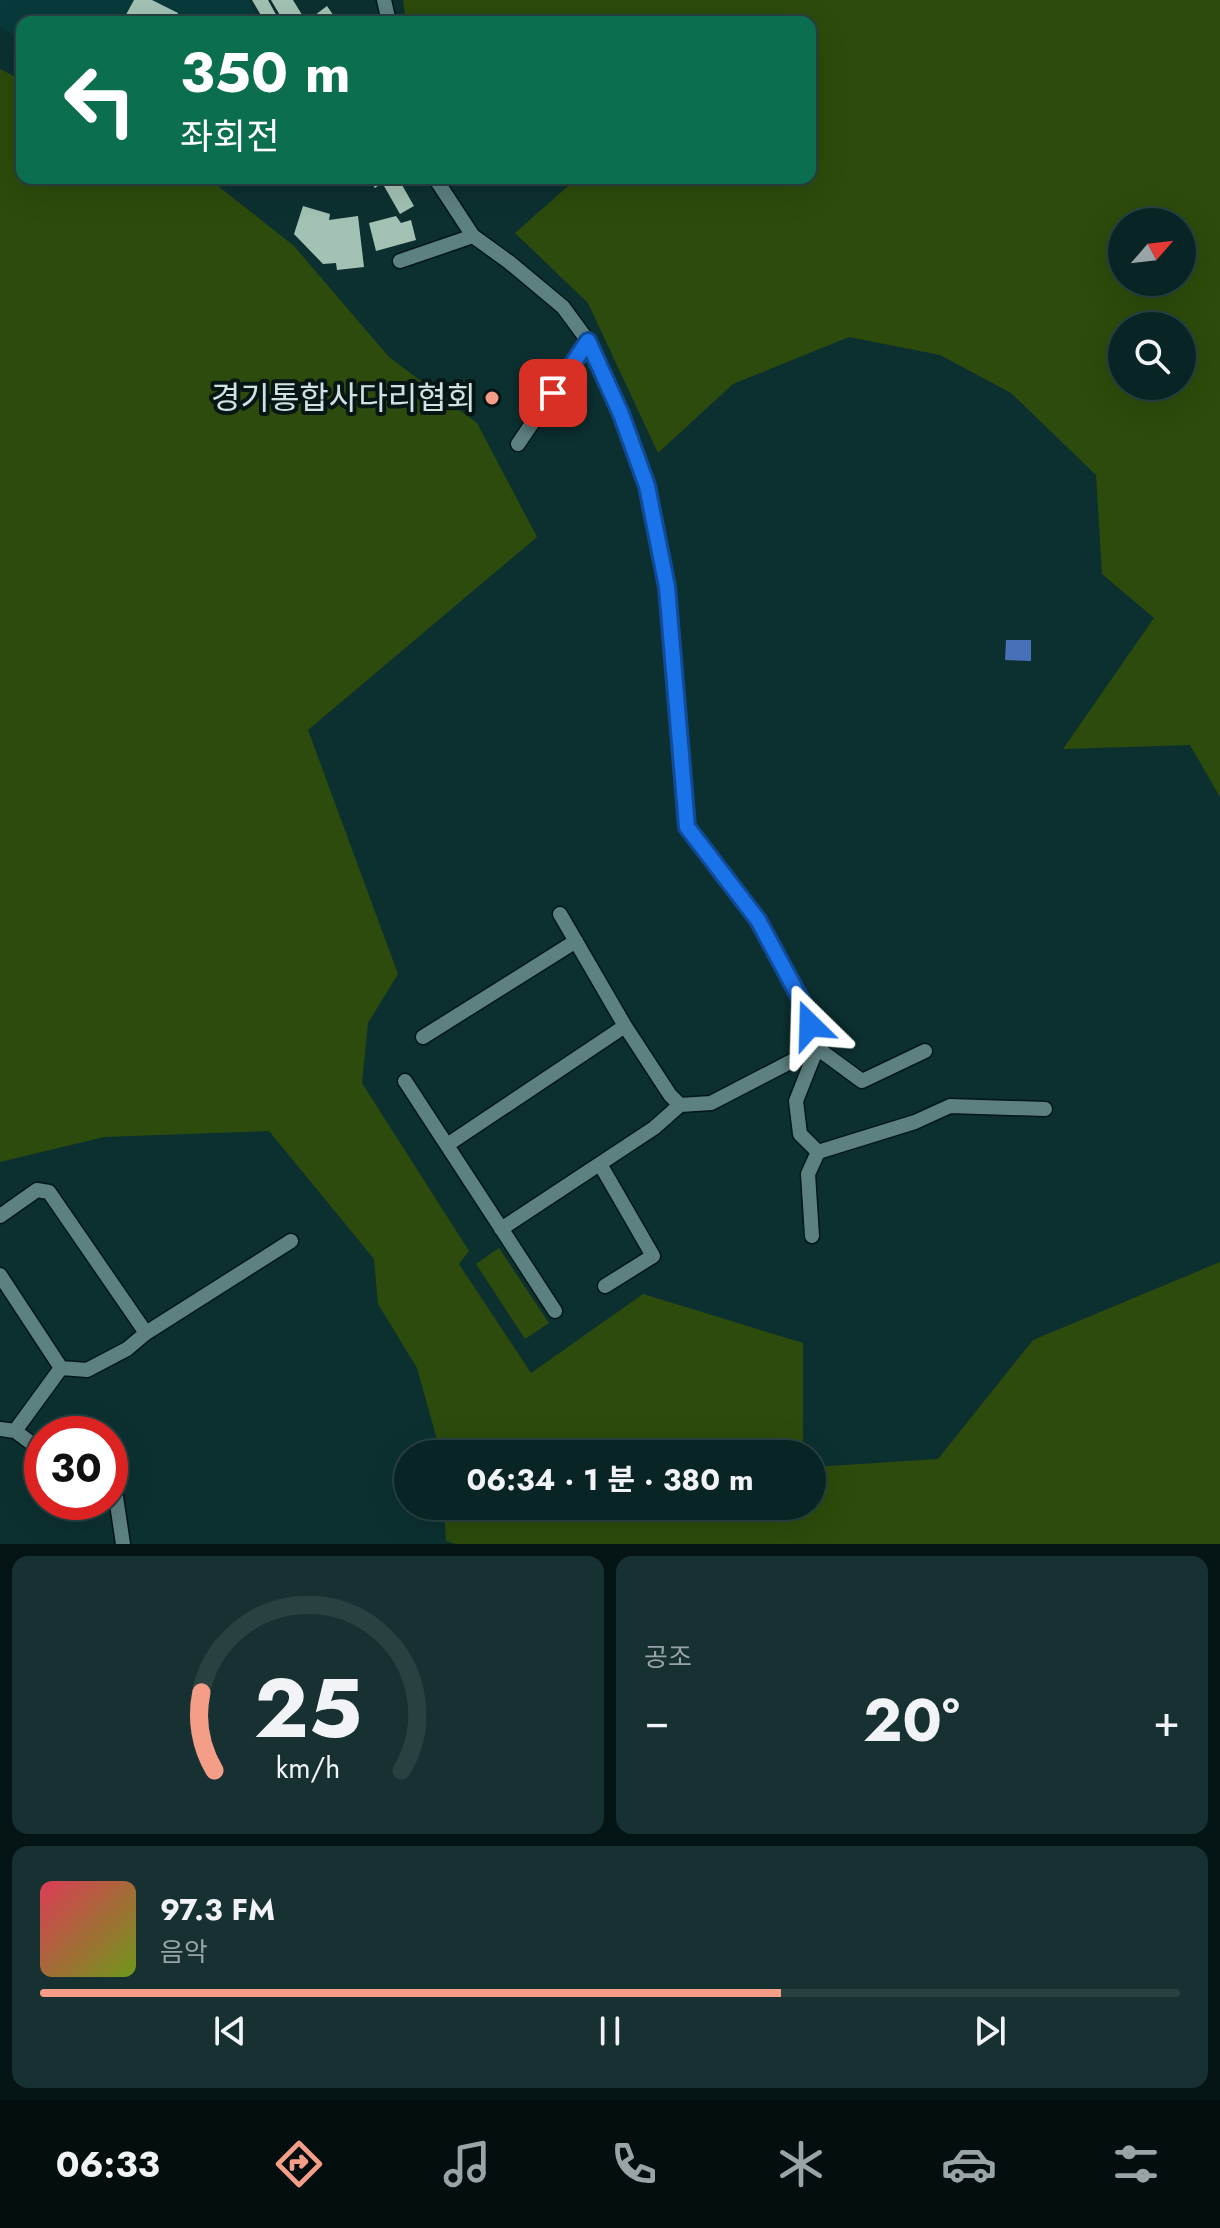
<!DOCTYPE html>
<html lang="ko">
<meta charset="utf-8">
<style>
:root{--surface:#092424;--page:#173031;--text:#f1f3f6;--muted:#99a4a6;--line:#294141;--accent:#f49e88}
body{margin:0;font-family:Jost,"Noto Sans KR",sans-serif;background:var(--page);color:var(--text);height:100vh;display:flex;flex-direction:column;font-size:30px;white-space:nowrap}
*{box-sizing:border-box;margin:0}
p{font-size:26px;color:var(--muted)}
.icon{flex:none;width:44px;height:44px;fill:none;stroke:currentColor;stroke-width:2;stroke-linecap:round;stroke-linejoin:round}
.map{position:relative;height:1544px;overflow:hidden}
.sheet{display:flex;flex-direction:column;gap:12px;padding:12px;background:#051414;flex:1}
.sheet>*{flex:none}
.hud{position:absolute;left:16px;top:16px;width:800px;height:168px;border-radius:16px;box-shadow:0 8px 32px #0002,0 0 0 2px var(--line);background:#0b6e4f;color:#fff;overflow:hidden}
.needle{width:52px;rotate:62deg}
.buttons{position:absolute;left:1108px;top:208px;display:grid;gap:16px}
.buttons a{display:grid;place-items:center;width:88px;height:88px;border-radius:50%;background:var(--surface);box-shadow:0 8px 32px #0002,0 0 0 2px var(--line);font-size:40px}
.speed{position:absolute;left:24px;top:1416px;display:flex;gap:16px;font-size:40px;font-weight:700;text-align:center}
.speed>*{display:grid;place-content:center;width:104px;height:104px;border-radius:50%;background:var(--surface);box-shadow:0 8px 32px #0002,0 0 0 2px var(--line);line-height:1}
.speed .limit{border:12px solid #d22;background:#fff;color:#111}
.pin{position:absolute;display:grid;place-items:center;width:68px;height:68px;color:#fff;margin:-34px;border-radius:16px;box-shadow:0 4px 12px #0006}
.me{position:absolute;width:88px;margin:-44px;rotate:338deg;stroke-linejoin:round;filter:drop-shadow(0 0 6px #0008)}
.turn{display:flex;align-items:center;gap:28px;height:168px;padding:0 32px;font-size:36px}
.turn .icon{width:104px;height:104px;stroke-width:2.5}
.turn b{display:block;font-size:56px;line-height:68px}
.big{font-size:60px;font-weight:700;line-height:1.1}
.sheet .tile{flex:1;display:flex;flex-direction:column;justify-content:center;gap:12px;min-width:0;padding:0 28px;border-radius:16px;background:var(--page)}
.sheet .dial{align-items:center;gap:0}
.dial svg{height:208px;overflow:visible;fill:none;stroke:var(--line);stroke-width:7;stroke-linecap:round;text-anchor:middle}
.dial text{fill:var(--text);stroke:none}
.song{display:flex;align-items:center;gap:24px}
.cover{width:96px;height:96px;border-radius:12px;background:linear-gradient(135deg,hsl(350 70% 55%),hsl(80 70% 35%))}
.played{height:8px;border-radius:4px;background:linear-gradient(90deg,var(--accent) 65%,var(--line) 65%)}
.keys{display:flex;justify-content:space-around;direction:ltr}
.heat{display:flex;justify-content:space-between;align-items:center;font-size:44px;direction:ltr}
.sheet .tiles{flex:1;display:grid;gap:12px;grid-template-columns:1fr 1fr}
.tile:last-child{grid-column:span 2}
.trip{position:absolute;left:394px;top:1440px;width:432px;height:80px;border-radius:40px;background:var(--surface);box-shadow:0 8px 32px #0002,0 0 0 2px var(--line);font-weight:700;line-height:80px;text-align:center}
.dock{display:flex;height:128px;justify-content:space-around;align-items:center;background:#040e0e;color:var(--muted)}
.dock .icon{width:56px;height:56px}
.dock .on{color:var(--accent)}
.dock b{font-size:36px;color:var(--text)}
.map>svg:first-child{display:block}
</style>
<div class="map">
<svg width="1220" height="1544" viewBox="0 0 1220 1544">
<rect width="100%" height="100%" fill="#0c3030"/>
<path fill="#083a3b" d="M 0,0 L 248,0 L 261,22 L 22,22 L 22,40 L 0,27 Z"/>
<path fill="#2d4b0c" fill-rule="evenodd" d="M 403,0 L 1220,0 L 1220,797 L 1190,745 L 1063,749 L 1154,618 L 1102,574 L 1096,475 L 1011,393 L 940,355 L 849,337 L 733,384 L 658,453 L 588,303 L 515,233 L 577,178 L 810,178 L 810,22 L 605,22 L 583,15 L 570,22 L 406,22 ZM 1122,222 L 1182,222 L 1182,282 L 1122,282 ZM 1182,326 L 1182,386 L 1122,386 L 1122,326 Z
M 0,69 L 22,80 L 22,178 L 208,178 L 294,246 L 389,357 L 477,423 L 537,537 L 308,730 L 398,974 L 368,1023 L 362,1083 L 469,1251 L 459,1264 L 531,1373 L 643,1294 L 803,1343 L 803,1454 L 441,1454 L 417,1368 L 378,1304 L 374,1259 L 269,1131 L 104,1137 L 0,1162 Z
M 499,1248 L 549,1323 L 525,1339 L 476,1264 Z
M 1220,1262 L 1220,1544 L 456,1544 L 446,1541 L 444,1506 L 812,1506 L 812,1467 L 938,1459 L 1033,1340 Z"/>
<path fill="#4870b8" d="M 1006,640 L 1031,640 L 1031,661 L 1005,660 Z"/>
<path fill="#a3c2b3" d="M 134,0 L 152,0 L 178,13 L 174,22 L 122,22 Z
M 252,0 L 268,0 L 280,22 L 265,22 Z
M 271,0 L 293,0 L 304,18 L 296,22 L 284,22 Z
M 327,6 L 338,22 L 306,22 Z
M 368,178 L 389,178 L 375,188 Z
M 398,178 L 414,206 L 400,214 L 384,186 Z
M 303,206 L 330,214 L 329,220 L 358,216 L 364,267 L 337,270 L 336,263 L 323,264 L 294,234 Z
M 396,216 L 401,223 L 411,220 L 416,240 L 376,251 L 369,223 Z"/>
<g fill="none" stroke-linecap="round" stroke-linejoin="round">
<defs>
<path id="minor" d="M 384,0 L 389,22
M 435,178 L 473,236 L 509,262 L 563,307 L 588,341 L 621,414 L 647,486 L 667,587 L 687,827 L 758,920 L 802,1002 L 817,1048
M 400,261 L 473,236
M 518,444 L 588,341
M 560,914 L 625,1026
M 423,1037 L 576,941
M 817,1048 L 796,1101 L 800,1134 L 818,1152 L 915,1122 L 950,1106 L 1045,1109
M 817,1048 L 862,1081 L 925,1051
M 405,1081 L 555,1311
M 447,1145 L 625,1026 L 670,1095 L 680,1105
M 600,1164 L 653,1256 L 605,1286
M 0,1216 L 37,1190 L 49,1192 L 146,1333
M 501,1229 L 654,1128 L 680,1105 L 711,1103 L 817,1048
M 812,1236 L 808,1174 L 818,1152
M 0,1275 L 61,1368 L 15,1431
M 61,1368 L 87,1370 L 127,1349 L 146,1333 L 291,1241
M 0,1429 L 15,1431 L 42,1451
M 110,1493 L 116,1497 L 123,1544"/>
</defs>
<use href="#minor" stroke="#001717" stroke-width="17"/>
<use href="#minor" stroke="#5d8080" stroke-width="14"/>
</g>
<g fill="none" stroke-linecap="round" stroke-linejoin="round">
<defs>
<path id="route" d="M 553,393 L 588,341 L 621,414 L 647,486 L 667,587 L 687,827 L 758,920 L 802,1002 L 810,1025"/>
</defs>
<use href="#route" stroke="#114b97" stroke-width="20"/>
<use href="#route" stroke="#1a73e8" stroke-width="14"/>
</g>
<circle fill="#f49e88" stroke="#071515" stroke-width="3" cx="492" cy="398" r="8"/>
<g text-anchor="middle" stroke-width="8" stroke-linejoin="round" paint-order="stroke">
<g font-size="32" fill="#d0e3e3" stroke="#071515" text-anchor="end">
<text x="476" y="409">경기통합사다리협회</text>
</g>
</g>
</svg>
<div class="buttons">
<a><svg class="needle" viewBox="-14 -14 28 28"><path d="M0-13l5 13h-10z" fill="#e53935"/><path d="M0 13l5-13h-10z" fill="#99a4a6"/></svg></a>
<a><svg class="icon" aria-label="search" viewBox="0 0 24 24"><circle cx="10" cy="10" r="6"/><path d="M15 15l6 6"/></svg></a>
</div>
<div class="speed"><div class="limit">30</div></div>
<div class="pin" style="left:553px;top:393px;background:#d93025"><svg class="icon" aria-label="arrive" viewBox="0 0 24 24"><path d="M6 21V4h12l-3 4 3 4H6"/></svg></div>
<svg class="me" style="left:810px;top:1025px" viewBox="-20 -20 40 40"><path d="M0-17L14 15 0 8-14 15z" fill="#1a73e8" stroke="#fff" stroke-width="4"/></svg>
<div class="trip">06:34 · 1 분 · 380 m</div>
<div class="hud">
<div class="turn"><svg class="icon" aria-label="left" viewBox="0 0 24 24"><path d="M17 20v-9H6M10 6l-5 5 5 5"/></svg><div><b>350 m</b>좌회전</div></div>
</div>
</div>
<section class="sheet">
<div class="tiles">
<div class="tile dial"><svg viewBox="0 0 100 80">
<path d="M14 69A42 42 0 1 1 86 69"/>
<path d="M14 69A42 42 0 0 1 9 39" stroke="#f49e88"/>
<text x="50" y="56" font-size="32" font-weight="700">25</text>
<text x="50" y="72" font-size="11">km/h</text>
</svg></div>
<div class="tile"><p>공조</p>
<div class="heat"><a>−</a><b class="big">20°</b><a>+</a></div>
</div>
<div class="tile">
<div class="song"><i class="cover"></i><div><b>97.3 FM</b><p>음악</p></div></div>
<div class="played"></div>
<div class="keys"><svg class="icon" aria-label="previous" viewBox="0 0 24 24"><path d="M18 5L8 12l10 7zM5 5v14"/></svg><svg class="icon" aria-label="pause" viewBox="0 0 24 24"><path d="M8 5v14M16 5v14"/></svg><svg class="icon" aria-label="next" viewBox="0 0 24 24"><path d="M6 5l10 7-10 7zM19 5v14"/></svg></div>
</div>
</div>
</section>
<nav class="dock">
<b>06:33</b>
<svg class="icon on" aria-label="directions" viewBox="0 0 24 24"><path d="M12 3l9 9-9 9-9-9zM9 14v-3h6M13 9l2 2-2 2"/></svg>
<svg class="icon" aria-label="music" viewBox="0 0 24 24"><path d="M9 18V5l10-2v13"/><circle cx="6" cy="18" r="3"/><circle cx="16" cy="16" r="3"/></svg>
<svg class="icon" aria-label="phone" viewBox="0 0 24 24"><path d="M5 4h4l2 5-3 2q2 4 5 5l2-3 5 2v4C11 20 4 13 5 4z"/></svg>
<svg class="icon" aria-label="climate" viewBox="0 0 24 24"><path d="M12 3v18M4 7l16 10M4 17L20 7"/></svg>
<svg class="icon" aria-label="car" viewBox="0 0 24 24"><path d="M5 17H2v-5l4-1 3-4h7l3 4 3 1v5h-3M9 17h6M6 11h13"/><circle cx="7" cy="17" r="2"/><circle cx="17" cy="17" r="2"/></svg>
<svg class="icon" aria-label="filters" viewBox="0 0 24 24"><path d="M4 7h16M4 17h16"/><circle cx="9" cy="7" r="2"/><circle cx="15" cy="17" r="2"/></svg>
</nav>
